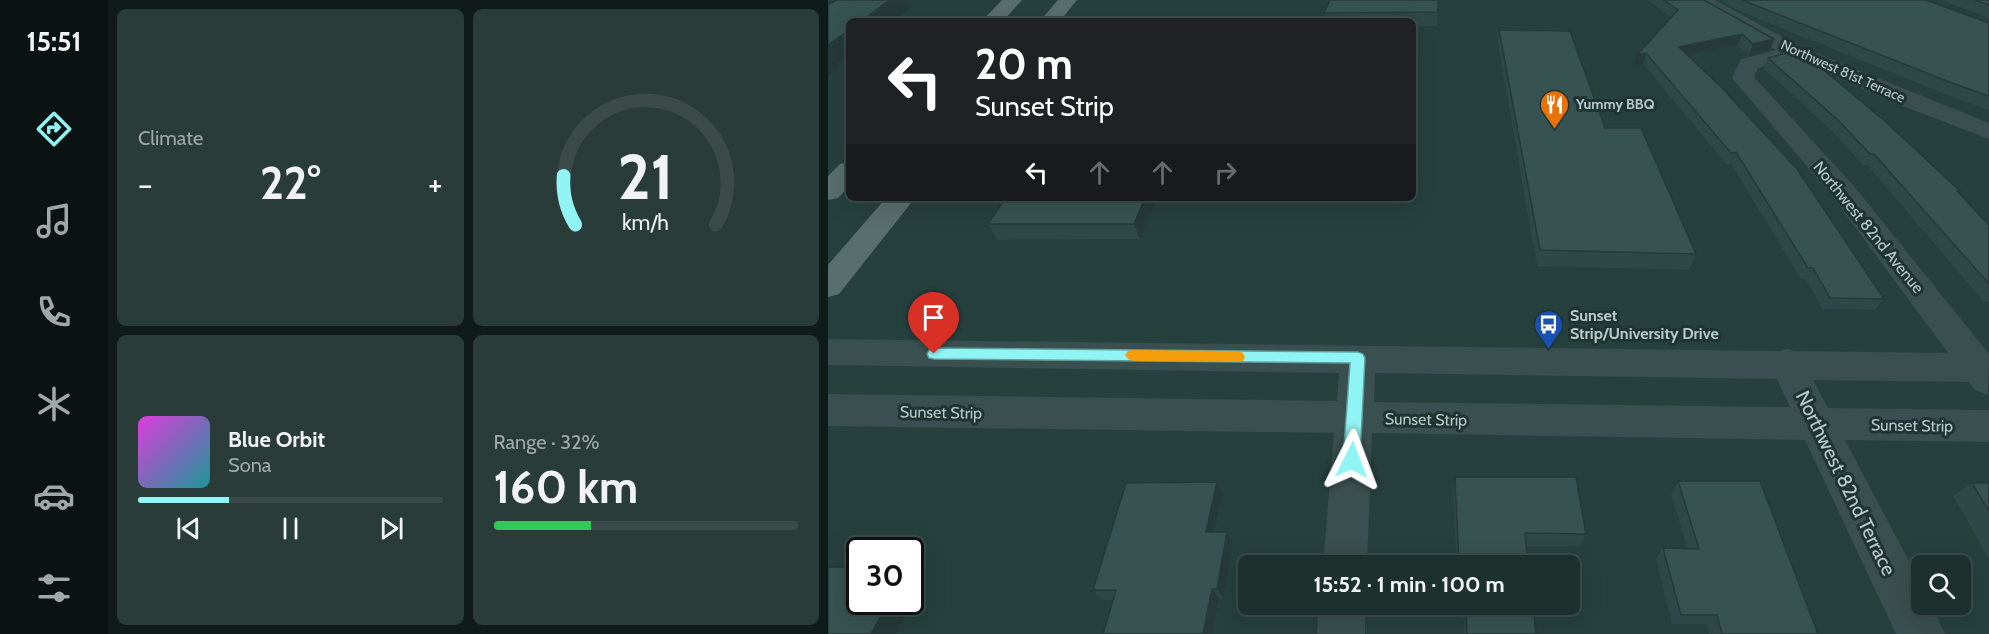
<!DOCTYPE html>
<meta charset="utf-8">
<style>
:root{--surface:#1c302e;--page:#293c3a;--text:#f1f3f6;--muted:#a0a9aa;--line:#3a4b4a;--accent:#91f4f4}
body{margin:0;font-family:Cabin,sans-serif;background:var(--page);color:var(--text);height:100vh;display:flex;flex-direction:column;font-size:22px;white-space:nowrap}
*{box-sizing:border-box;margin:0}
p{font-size:20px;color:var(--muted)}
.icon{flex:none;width:33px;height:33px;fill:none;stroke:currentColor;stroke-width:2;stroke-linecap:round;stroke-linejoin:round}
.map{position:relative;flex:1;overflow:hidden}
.drawer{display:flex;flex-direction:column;gap:9px;padding:9px;background:#0f1a19;width:720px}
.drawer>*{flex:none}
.top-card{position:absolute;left:18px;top:18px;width:570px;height:183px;border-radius:9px;box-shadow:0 6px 24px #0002,0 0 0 2px var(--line);background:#202124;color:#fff;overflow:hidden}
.fabs{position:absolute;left:1083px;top:555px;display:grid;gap:12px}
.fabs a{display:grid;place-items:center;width:60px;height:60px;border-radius:9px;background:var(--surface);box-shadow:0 6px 24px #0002,0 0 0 2px var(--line);font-size:30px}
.speed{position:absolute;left:18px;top:537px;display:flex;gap:12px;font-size:30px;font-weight:700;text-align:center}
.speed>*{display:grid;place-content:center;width:78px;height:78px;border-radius:50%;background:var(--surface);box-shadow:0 6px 24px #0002,0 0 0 2px var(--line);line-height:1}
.speed .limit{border:3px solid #111;border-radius:9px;background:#fff;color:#111}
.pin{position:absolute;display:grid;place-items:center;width:51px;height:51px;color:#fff;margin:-62px -26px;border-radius:50% 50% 50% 0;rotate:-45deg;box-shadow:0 0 6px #0007}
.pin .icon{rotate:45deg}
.me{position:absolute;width:66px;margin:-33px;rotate:3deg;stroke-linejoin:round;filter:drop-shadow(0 0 4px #0008)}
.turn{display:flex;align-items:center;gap:21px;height:126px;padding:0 30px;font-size:27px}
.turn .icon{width:78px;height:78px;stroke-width:2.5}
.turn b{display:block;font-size:42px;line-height:51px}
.lanes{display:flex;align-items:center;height:57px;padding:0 30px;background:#0003;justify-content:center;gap:30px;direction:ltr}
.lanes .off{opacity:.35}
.big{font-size:45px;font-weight:700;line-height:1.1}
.drawer .widget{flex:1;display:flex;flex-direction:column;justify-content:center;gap:9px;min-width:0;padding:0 21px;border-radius:9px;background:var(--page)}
.drawer .dial{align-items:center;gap:0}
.dial svg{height:156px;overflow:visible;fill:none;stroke:var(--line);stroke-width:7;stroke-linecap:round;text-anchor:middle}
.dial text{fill:var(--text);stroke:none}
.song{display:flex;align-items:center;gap:18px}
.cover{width:72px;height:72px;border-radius:9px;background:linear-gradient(135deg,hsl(300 70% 55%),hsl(180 70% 35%))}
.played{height:6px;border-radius:3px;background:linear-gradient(90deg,var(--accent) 30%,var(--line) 30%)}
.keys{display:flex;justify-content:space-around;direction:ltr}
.heat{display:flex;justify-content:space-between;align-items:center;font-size:33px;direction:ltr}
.charge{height:9px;border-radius:4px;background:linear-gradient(90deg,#34c759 32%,var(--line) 0)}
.drawer .tiles{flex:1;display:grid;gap:9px;grid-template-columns:repeat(2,1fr)}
.trip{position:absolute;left:410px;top:555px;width:342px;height:60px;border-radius:9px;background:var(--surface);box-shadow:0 6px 24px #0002,0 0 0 2px var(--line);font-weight:700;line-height:60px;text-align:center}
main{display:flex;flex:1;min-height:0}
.menu{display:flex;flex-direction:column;width:108px;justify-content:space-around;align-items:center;background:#0b1312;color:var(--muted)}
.menu .icon{width:42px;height:42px}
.menu .on{color:var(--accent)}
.menu b{font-size:27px;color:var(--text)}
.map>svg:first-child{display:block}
</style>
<main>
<nav class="menu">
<b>15:51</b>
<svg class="icon on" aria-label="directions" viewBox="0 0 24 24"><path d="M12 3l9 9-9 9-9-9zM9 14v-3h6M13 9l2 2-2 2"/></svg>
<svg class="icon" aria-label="music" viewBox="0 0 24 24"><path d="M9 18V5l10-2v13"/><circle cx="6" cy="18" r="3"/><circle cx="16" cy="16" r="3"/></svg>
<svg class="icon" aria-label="phone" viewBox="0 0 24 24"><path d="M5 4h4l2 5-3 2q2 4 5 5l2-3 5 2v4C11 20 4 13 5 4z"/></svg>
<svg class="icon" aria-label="climate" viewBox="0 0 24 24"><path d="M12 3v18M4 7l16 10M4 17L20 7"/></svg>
<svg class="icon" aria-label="car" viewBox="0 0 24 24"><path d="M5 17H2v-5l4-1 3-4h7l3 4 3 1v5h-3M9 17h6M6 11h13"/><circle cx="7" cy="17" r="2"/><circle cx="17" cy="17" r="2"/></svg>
<svg class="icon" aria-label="filters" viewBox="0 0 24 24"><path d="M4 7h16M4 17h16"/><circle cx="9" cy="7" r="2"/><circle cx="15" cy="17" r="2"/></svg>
</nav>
<section class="drawer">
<div class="tiles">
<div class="widget"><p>Climate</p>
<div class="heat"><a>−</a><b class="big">22°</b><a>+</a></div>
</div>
<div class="widget dial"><svg viewBox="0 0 100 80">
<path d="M14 69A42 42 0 1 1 86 69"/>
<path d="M14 69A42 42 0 0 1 8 44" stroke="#91f4f4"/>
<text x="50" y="56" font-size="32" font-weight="700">21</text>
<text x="50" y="72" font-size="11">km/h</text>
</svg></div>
<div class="widget">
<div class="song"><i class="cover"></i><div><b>Blue Orbit</b><p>Sona</p></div></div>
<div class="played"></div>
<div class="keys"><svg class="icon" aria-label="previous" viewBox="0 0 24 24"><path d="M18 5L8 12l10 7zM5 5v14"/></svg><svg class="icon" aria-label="pause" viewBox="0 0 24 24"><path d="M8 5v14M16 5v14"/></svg><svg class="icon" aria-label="next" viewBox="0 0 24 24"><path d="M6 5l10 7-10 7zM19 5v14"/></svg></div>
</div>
<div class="widget"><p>Range · 32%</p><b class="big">160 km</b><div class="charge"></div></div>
</div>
</section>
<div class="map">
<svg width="1161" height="634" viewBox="0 0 1161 634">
<rect width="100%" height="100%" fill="#26403e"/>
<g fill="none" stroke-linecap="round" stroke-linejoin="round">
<path fill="#3a4f4f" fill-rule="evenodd" d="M 864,0 L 887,0 L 973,47 L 1161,123 L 1161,139 L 1062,101 L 965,58 L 930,68 L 926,77 L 1025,185 L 1161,354 L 1160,395 L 1147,390 L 1141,382 L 985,380 L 1000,408 L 1161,410 L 1161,442 L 1017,440 L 1094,586 L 1094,604 L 1103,604 L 1117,634 L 1068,634 L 977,440 L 544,433 L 539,566 L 495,566 L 506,433 L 0,426 L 0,394 L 509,401 L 511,373 L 0,365 L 0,339 L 953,351 L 959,349 L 966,351 L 1120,353 L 1005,197 L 904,78 L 913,59 L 948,50 L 866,4 ZM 547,373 L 949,379 L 962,407 L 546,402 Z
M 491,604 L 537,604 L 537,634 L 489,634 Z"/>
<path fill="#596f6e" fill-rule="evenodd" d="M 174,0 L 194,0 L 175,21 L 154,21 Z
M 230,0 L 249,0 L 232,21 L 212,21 Z
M 21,162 L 21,186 L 10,198 L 0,200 L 0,176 L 12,164 Z
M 58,198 L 87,198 L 11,294 L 0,297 L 0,265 Z"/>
</g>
<path fill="#2e4747" d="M 610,0 L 609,26 L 585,26 L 585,21 L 496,21 L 496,13 Z
M 819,0 L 876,0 L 946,39 L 942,49 L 921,55 L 910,45 L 859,55 L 1056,299 L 1047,310 L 994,309 L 978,279 L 973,279 L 903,164 L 898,164 L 815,64 L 806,66 L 843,17 Z
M 892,0 L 1098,0 L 1161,23 L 1161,110 L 1117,94 L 911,11 Z
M 1113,0 L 1161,0 L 1161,18 Z
M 671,30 L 777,128 L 868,254 L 861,270 L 709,266 L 670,44 Z
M 940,58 L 1132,191 L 1131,193 L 1161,225 L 1161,302 L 1156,302 L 1039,165 L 1035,165 L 1005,132 L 936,69 Z
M 177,198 L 329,198 L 312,239 L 170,240 L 160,224 Z
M 627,477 L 758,534 L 752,546 L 698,546 L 700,566 L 629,566 L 625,490 Z
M 850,481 L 990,634 L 881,634 L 879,624 L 844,624 L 828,559 L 835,548 L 859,548 L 843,493 Z
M 1144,483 L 1161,483 L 1161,559 L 1125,496 Z
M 395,494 L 387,532 L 399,532 L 405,543 L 395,599 L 391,599 L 384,634 L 275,634 L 285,600 L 275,600 L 265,590 Z
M 631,604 L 705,604 L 708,634 L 636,634 L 636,618 L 631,618 Z"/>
<path fill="#263a39" d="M 62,0 L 78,0 L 82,8 L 65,21 L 33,21 Z
M 21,30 L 21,55 L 9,64 L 11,67 L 0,76 L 0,45 Z
M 914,34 L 910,45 L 847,57 L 851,47 Z
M 946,39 L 942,49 L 921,55 L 925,44 Z
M 818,53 L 815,64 L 806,66 L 809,55 Z
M 317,198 L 329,198 L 312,239 L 306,224 Z
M 389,482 L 395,494 L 384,543 L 378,532 Z
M 399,532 L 405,543 L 395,599 L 389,589 Z
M 82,571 L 96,580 L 68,634 L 43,634 L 60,602 L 82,602 Z
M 384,589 L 391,599 L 384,634 L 375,634 Z"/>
<path fill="#365352" stroke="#263a39" stroke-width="1.5" d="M 8,0 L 62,0 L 33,21 L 21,21 L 21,30 L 0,45 L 0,5 Z
M 502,0 L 610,0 L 610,12 L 496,13 Z
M 836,0 L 876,0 L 946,39 L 925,44 L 914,34 L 851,47 L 894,88 L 969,169 L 1056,299 L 1002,298 L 985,268 L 980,268 L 908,152 L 903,153 L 818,53 L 809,55 L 850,10 Z
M 914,0 L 1098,0 L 1161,23 L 1161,96 L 1124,83 Z
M 1147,0 L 1161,0 L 1161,5 Z
M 671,30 L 742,31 L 777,128 L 813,128 L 868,254 L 712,250 Z
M 970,50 L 974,52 L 1059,123 L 1132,191 L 1129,191 L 1161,225 L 1161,284 L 1046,154 L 1042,154 L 1011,121 L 940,58 Z
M 177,198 L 317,198 L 306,224 L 160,224 Z
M 627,477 L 748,477 L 758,534 L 697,533 L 700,566 L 631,566 Z
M 850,481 L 932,481 L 990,634 L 894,634 L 889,615 L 853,615 L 835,548 L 871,549 Z
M 389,482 L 378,532 L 399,532 L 389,589 L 384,589 L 375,634 L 275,634 L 288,590 L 265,590 L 298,483 Z
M 1144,483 L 1161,483 L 1161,511 Z
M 0,567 L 32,567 L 32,602 L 60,602 L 43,634 L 0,634 Z
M 633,604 L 705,604 L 708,634 L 639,634 L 638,607 L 633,607 Z"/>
<path fill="#91f4f4" stroke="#5e9f9f" stroke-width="1.5" d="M 106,348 L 530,352 L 535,354 L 537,358 L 532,460 L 529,465 L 524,468 L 518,465 L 515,460 L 522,363 L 106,359 L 101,358 L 99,354 L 101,350 Z"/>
<path fill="#f59e0b" d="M 305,350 L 410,351 L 415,353 L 417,357 L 415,361 L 410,362 L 305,361 L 300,359 L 297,355 L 300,351 Z"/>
<defs>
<symbol id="restaurant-pin" viewBox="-11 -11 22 30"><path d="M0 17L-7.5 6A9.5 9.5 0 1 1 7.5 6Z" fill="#e8710a" stroke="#1f3534"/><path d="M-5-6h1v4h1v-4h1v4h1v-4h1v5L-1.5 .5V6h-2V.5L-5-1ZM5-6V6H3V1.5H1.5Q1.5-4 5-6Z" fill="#fff"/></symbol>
<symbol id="bus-pin" viewBox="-11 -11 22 30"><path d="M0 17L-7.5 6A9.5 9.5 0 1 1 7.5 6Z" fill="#1a4fb4" stroke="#1f3534"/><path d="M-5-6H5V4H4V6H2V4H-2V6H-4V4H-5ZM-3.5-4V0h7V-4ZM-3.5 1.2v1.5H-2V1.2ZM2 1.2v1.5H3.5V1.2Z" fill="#fff"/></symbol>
</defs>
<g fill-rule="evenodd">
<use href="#restaurant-pin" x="710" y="88" width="33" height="45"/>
<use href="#bus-pin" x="704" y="308" width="33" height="45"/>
</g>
<g text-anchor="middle" stroke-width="6" stroke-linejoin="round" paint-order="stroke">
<g font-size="14" fill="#b7caca" stroke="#1f3534">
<text transform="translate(1015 71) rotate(24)" y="5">Northwest 81st Terrace</text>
</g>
<g font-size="14" font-weight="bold" fill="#b7caca" stroke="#1f3534" text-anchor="start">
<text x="748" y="109">Yummy BBQ</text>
</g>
<g font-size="16" fill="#b7caca" stroke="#1f3534">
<text transform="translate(1041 227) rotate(51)" y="6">Northwest 82nd Avenue</text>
<text transform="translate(113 412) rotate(1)" y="6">Sunset Strip</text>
<text transform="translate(598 419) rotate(1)" y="6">Sunset Strip</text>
<text transform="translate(1084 425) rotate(1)" y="6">Sunset Strip</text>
</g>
<g font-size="16" font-weight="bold" fill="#b7caca" stroke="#1f3534" text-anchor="start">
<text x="742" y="321">Sunset<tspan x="742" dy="18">Strip/University Drive</tspan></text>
</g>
<g font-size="20" fill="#b7caca" stroke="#1f3534">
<text transform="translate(1018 483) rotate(64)" y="7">Northwest 82nd Terrace</text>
</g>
</g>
</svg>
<div class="fabs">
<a><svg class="icon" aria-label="search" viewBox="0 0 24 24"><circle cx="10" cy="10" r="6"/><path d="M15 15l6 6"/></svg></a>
</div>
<div class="speed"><div class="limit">30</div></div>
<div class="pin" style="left:106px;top:354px;background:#d93025"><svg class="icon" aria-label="arrive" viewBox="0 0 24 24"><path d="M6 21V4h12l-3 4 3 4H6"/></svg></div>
<svg class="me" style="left:524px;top:460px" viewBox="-20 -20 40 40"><path d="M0-17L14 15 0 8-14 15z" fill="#91f4f4" stroke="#fff" stroke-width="4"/></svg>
<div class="trip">15:52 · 1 min · 100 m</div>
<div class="top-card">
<div class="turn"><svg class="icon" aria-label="left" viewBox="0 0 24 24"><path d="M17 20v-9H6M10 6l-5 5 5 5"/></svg><div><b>20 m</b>Sunset Strip</div></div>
<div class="lanes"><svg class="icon" aria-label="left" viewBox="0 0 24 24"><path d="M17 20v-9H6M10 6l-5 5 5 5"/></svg><svg class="icon off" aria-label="ahead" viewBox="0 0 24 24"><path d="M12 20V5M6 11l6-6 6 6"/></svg><svg class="icon off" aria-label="ahead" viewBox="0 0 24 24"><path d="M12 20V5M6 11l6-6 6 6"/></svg><svg class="icon off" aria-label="right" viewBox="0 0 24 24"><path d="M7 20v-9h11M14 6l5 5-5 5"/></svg></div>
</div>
</div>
</main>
